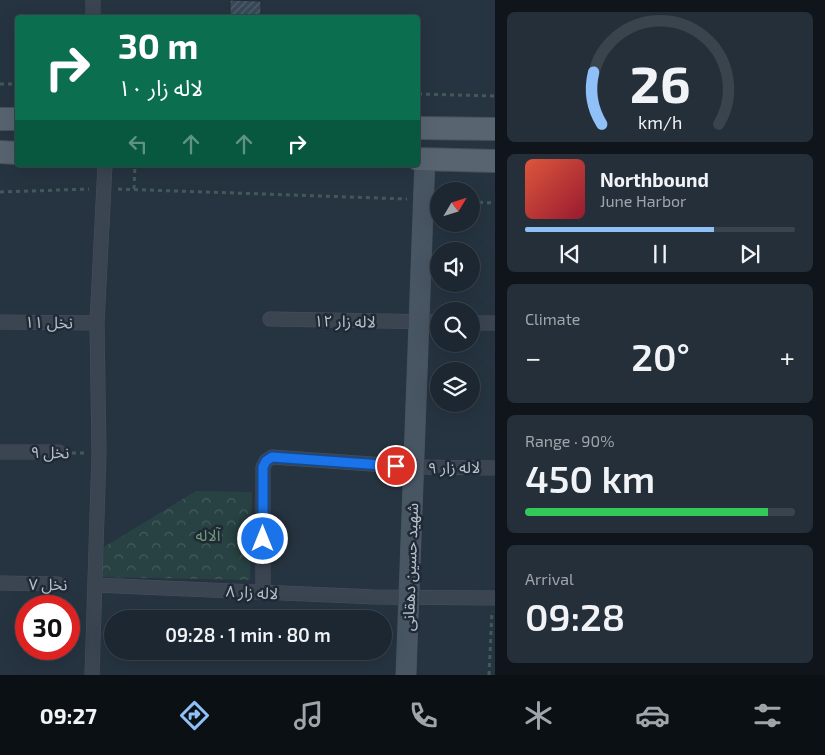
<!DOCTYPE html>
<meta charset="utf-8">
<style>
:root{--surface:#1c2731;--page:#252f39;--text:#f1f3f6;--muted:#a0a5ab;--line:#3a444d;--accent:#8fc1f8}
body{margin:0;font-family:"Exo 2","Noto Sans Arabic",sans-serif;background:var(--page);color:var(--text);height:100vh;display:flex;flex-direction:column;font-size:19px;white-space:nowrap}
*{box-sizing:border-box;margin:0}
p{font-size:16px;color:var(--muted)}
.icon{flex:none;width:28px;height:28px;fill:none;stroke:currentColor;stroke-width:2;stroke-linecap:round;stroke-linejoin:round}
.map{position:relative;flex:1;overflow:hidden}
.panel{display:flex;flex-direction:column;gap:12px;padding:12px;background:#0f151b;width:330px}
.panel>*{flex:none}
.hud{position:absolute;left:15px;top:15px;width:405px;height:152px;border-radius:5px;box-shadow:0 5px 20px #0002,0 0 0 1px var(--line);background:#0b6e4f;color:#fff;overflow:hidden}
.needle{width:32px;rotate:52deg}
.fabs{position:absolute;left:430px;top:182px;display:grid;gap:10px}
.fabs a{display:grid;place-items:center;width:50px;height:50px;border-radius:50%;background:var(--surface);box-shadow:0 5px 20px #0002,0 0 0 1px var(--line);font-size:25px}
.speed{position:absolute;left:15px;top:595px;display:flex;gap:10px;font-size:25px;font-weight:700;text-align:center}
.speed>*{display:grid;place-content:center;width:65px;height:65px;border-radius:50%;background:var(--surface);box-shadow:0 5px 20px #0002,0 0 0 1px var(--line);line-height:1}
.speed .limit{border:8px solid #d22;background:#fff;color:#111}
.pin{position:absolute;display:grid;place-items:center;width:42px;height:42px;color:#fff;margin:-21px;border:2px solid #fff;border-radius:50%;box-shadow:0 1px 5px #0007}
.me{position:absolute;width:55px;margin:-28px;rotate:0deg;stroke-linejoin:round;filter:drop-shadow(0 0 4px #0008)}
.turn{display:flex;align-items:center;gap:18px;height:105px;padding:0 20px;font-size:22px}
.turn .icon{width:65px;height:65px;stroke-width:2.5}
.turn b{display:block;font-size:35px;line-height:42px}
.lanes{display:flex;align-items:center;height:48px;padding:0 20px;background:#0003;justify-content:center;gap:25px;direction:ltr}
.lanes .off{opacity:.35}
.big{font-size:38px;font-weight:600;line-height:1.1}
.panel .widget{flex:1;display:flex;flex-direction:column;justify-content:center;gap:8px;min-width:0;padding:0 18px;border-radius:8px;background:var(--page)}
.panel .dial{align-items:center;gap:0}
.dial svg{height:130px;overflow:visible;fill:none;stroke:var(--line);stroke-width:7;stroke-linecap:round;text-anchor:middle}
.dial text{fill:var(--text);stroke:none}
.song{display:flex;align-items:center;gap:15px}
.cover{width:60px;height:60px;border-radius:8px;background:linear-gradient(135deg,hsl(10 70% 55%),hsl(350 70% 35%))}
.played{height:5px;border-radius:2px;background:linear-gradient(90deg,var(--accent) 70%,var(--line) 70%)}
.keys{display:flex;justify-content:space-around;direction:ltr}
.heat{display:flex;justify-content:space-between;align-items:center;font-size:28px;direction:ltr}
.charge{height:8px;border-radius:4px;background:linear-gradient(90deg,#34c759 90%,var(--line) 0)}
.trip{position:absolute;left:104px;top:610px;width:288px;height:50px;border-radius:25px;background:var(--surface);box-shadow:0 5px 20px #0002,0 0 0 1px var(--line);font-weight:600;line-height:50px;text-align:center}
.tabs{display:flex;height:80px;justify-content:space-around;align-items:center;background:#0b1014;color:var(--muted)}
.tabs .icon{width:35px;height:35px}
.tabs .selected{color:var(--accent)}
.tabs b{font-size:22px;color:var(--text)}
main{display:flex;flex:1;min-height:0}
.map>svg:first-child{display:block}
</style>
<main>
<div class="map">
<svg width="495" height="675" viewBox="0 0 495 675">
<defs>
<pattern id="park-crowns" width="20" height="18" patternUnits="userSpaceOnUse" patternTransform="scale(1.25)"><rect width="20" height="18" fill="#284142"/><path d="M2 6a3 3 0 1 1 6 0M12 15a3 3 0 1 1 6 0" fill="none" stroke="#455b5c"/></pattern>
<pattern id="building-hatch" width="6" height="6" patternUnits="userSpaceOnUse" patternTransform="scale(1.25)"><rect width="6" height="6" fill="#384857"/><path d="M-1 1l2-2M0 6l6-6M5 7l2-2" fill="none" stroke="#53616e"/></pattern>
</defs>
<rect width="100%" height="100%" fill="#263441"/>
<path fill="url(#park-crowns)" d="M 196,491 L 252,492 L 250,580 L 101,577 L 104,547 Z"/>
<path fill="url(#building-hatch)" stroke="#212c38" d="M 230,0 L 261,1 L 261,18 L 230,18 Z"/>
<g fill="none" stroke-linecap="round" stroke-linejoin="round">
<defs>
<path id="street" d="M 93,18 L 93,0
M 270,319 L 439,322
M 0,322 L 97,323
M 471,323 L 495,323
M 0,452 L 59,452
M 0,583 L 58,584
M 95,585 L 375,597 L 495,598
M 263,593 L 263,467 L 266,461 L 272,457 L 414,467 L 495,468
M 92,675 L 99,453 L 97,323 L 105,165"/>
<path id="secondary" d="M 406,675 L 425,159"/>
<path id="primary" d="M 0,119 L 18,119
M 418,128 L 495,129
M 0,152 L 18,153
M 418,159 L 495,161"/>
</defs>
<use href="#street" stroke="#47515d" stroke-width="15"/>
<use href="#secondary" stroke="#47515d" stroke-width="21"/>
<use href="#primary" stroke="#47515d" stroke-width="24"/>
<path stroke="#415a59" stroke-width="3" stroke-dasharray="4 4" stroke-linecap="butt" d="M 0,84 L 18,84
M 418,94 L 495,96
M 418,94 L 418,109
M 118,189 L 407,199
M 134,189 L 135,165
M 0,192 L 89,189
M 471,202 L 495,203
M 72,453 L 86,453
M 489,675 L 492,611"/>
<use href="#street" stroke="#3a4551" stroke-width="14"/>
<use href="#secondary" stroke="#485563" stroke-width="20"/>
<use href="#primary" stroke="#586570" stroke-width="22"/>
</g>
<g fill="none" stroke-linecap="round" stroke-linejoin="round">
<defs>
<path id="route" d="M 263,539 L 263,467 L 266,461 L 272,457 L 396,466"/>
</defs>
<use href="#route" stroke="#114b97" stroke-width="12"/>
<use href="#route" stroke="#1a73e8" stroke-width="9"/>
</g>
<g text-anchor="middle" stroke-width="5" stroke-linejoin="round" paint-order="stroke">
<g font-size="16" fill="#b7c0cb" stroke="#1f2a36">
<text transform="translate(345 321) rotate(1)" y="6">لاله زار ۱۲</text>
<text transform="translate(49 322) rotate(1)" y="6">نخل ۱۱</text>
<text transform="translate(50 452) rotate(1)" y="6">نخل ۹</text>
<text x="454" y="473">لاله زار ۹</text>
<text transform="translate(410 567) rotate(-88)" y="6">شهید حسین دهقانی</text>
<text transform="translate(48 584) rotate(1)" y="6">نخل ۷</text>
<text transform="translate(252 592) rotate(3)" y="6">لاله زار ۸</text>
</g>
<g font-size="16" fill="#6e9c74" stroke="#1f2a36">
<text x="208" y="541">آلاله</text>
</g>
</g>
</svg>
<div class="fabs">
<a><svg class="needle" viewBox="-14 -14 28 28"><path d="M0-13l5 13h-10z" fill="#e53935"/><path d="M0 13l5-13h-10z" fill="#a0a5ab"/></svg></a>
<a><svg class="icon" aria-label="sound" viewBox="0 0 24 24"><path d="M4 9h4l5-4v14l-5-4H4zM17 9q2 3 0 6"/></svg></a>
<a><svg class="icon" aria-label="search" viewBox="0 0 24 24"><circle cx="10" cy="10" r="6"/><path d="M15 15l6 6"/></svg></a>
<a><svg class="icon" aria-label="layers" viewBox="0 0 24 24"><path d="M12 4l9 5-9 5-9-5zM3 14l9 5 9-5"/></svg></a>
</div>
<div class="speed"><div class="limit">30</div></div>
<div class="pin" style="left:396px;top:466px;background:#d93025"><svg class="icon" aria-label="arrive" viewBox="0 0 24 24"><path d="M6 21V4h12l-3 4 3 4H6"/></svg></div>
<svg class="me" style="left:263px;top:539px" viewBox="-20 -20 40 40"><circle r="17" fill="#1a73e8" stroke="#fff" stroke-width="3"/><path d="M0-11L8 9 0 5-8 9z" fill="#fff"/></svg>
<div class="trip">09:28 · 1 min · 80 m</div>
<div class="hud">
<div class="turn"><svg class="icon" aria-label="right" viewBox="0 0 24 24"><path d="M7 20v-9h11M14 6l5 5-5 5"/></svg><div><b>30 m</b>لاله زار ۱۰</div></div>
<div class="lanes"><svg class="icon off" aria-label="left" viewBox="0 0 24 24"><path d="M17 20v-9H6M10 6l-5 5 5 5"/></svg><svg class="icon off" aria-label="ahead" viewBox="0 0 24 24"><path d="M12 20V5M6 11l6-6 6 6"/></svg><svg class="icon off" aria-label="ahead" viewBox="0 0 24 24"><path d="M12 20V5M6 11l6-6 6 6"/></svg><svg class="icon" aria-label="right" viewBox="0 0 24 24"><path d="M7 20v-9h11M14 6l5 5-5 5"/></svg></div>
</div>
</div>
<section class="panel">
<div class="widget dial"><svg viewBox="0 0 100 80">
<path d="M14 69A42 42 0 1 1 86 69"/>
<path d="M14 69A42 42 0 0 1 9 37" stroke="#8fc1f8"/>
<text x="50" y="56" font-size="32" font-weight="700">26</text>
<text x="50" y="72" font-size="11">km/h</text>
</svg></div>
<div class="widget">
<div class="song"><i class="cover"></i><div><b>Northbound</b><p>June Harbor</p></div></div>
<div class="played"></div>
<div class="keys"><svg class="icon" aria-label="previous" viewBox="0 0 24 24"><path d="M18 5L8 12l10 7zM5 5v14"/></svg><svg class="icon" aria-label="pause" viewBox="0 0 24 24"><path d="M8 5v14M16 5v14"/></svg><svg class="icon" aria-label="next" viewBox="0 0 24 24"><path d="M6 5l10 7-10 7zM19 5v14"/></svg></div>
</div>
<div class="widget"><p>Climate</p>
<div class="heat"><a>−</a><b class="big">20°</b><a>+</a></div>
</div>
<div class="widget"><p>Range · 90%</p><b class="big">450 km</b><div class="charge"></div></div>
<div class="widget"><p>Arrival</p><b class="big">09:28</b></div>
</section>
</main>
<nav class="tabs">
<b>09:27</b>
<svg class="icon selected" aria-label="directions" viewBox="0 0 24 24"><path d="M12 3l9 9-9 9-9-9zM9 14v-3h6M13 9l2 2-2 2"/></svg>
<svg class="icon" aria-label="music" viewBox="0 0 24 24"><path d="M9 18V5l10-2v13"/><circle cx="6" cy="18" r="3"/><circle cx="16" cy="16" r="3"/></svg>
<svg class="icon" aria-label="phone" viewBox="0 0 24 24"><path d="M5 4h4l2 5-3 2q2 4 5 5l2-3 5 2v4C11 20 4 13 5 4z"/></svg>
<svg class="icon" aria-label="climate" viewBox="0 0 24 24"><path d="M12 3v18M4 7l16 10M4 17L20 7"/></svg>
<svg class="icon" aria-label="car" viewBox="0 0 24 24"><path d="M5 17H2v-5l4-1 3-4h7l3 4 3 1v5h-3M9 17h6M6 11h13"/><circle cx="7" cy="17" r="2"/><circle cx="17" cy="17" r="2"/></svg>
<svg class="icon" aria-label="filters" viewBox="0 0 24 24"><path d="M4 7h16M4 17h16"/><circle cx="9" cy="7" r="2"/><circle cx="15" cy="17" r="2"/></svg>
</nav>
